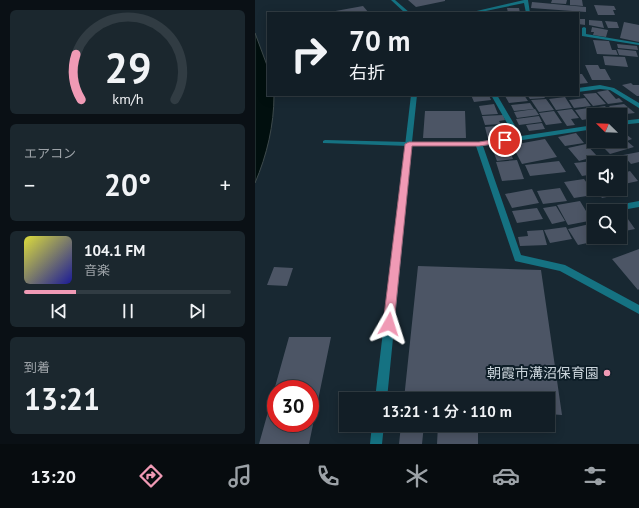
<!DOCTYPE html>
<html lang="ja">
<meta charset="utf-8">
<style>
:root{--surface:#121e26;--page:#1b272e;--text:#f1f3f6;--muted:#9ca2a7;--line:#313c43;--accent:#f09ab5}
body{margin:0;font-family:"PT Sans","Noto Sans JP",sans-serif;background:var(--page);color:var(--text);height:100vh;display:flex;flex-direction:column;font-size:15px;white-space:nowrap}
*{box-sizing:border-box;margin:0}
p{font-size:13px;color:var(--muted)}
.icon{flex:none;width:22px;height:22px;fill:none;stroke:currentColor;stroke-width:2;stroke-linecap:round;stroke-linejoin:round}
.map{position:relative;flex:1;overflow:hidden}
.sheet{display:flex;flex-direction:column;gap:10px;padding:10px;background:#0a1015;width:255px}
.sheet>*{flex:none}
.banner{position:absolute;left:12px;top:12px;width:312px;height:84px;border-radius:0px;box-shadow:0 2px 10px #0003,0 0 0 1px var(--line);background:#121e26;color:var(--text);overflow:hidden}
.needle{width:26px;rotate:293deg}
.tools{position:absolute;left:332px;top:108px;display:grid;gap:8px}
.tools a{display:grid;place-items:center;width:40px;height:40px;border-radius:0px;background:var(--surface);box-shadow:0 2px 10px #0003,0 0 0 1px var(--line);font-size:20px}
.speed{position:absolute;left:12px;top:380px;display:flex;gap:8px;font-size:20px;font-weight:700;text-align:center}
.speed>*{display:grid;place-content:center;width:52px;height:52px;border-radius:50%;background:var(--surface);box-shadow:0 2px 10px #0003,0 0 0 1px var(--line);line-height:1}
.speed .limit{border:6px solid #d22;background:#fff;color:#111}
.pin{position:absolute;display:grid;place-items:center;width:34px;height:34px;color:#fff;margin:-17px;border:2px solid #fff;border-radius:50%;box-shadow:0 1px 4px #0007}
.me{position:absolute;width:44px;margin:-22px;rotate:6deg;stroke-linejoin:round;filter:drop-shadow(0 0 3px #0008)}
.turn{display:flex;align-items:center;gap:14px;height:84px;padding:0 16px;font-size:18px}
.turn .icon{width:52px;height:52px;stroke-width:2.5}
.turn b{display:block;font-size:28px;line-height:34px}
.big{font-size:30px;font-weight:600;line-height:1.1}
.sheet .card{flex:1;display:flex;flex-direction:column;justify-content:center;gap:6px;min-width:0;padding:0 14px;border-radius:6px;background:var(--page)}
.sheet .dial{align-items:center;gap:0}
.dial svg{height:104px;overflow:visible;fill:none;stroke:var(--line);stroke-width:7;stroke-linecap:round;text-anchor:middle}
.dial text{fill:var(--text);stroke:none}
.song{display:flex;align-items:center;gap:12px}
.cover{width:48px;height:48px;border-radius:6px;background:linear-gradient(135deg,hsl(60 70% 55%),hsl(240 70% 35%))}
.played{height:4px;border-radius:2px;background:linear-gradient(90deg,var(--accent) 25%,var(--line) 25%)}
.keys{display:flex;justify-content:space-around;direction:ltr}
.heat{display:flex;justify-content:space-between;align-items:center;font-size:22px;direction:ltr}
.trip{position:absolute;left:84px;top:392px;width:216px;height:40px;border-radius:0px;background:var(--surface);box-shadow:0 2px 10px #0003,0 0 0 1px var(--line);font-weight:600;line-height:40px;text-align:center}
.menu{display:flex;height:64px;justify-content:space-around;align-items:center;background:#070c0f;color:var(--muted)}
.menu .icon{width:28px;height:28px}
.menu .on{color:var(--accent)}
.menu b{font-size:18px;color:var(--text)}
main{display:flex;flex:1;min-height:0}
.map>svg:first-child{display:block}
</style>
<main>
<section class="sheet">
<div class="card dial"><svg viewBox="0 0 100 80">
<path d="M14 69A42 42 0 1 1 86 69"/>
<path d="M14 69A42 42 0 0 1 10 34" stroke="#f09ab5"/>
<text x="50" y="56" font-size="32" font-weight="700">29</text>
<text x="50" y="72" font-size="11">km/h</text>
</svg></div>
<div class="card"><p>エアコン</p>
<div class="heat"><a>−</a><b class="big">20°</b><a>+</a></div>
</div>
<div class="card">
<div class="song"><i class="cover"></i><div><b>104.1 FM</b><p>音楽</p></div></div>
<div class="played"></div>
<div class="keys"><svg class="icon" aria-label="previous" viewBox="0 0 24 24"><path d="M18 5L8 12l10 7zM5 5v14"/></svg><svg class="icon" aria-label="pause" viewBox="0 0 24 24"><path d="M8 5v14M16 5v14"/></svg><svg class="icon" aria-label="next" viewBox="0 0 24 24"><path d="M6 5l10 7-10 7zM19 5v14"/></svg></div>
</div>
<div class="card"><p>到着</p><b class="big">13:21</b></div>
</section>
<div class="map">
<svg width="384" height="444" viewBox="0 0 384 444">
<rect width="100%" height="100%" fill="#182832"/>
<path fill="#010f0e" stroke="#3e4a4c" d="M 0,33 L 13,68 L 13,95 L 19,95 C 19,125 12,155 0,183 Z"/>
<path fill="#4c5565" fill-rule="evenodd" d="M 153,0 L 190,0 L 190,1 L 161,7 Z
M 297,0 L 312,0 L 311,4 L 296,3 Z
M 315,0 L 327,0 L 328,6 L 315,5 Z
M 277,2 L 331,7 L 331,12 L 276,8 Z
M 339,5 L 359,6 L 361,10 L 358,10 L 360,15 L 343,15 Z
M 108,6 L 114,13 L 75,13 L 75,12 Z
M 252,8 L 264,8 L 265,13 L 253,13 Z
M 323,19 L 330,19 L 330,25 L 323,24 Z
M 334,20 L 347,21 L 349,28 L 334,25 Z
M 350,21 L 362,22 L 364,28 L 353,28 Z
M 369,22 L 384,25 L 384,42 L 365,38 Z
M 337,27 L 353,30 L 351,37 L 338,35 L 339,32 L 336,32 Z
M 338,40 L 354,41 L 357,50 L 361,50 L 363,55 L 342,54 Z
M 362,44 L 382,46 L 383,50 L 363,48 Z
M 362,49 L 381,51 L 383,57 L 364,55 Z
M 348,56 L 370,57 L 373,67 L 350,65 Z
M 330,65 L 343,65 L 345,69 L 350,69 L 356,80 L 337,80 Z
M 323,74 L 327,74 L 333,83 L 323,84 Z
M 376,83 L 378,85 L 384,85 L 384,96 L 382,96 L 367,85 Z
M 353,90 L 361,99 L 364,98 L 368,102 L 353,104 L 342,92 Z
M 341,93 L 351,104 L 338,106 L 328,94 Z
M 216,95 L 234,95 L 236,100 L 219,102 Z
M 264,95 L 269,95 L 273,101 L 254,103 L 250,96 Z
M 272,95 L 288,95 L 290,98 L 275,99 Z
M 310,97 L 317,108 L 301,110 L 294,99 Z
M 330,98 L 336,106 L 319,108 L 314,100 Z
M 291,99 L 299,110 L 284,112 L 276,100 Z
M 275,103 L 279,109 L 259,111 L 256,105 Z
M 239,104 L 243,114 L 227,115 L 224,106 Z
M 369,104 L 380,113 L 362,115 L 354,106 Z
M 350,106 L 357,115 L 342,115 L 336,108 Z
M 333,108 L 339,114 L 339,118 L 327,120 L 320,110 Z
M 280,109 L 284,115 L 262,118 L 259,112 Z
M 317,109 L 324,118 L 316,119 L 320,125 L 312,126 L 302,111 Z
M 170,111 L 210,111 L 211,138 L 168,138 Z
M 299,111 L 307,123 L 291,125 L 284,113 Z
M 248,115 L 250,120 L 244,121 L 246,124 L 230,125 L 227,116 Z
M 284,116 L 287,122 L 264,125 L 261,119 Z
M 287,123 L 290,129 L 274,131 L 271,125 Z
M 253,125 L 255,132 L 248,132 L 249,138 L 233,139 L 230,127 Z
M 365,129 L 377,139 L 372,141 L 379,147 L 355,154 L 342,141 L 365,141 Z
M 321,133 L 329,143 L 310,146 L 303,137 Z
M 290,139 L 302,157 L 267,164 L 257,145 Z
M 331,144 L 342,156 L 324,161 L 313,148 Z
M 253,146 L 258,159 L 242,161 L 237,148 Z
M 384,152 L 384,162 L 376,164 L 368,155 Z
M 362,157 L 373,169 L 365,170 L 365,163 L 345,163 L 344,161 Z
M 262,160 L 269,179 L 247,181 L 241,162 Z
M 304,161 L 311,172 L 275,176 L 270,165 Z
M 339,161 L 341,163 L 339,163 L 339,174 L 327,176 L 319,163 Z
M 375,171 L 383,181 L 365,185 L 365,174 Z
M 339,177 L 339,188 L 332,178 Z
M 329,179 L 339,193 L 331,194 L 332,196 L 319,198 L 309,182 Z
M 305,188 L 312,201 L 288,204 L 282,191 Z
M 277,189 L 284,203 L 257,208 L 250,194 Z
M 340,189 L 356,189 L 361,195 L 347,198 Z
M 325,201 L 331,211 L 337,210 L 339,213 L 339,220 L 313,225 L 302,205 Z
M 301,206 L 310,221 L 297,224 L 288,208 Z
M 282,208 L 288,219 L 262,223 L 257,211 Z
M 365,212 L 368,212 L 380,229 L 365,232 Z
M 339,223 L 339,237 L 356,238 L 323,245 L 313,229 Z
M 311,227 L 317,239 L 295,243 L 289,230 Z
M 288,230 L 292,245 L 265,246 L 263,237 L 273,236 L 272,231 Z
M 384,249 L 384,289 L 383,290 L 357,259 Z
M 163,266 L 286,270 L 307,415 L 293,414 L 293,399 L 149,399 Z
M 19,267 L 38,268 L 32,286 L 12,285 Z
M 34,337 L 76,337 L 54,444 L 4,444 ZM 21,389 L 55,389 L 55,423 L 21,423 Z
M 146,425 L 169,425 L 167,444 L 144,444 Z
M 183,425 L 223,425 L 223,444 L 182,444 Z"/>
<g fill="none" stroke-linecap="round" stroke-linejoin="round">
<path fill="#157282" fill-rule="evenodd" d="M 329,27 L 331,28 L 331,34 L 384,43 L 384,45 L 327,36 L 327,28 Z
M 70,140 L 154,142 L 157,144 L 154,146 L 68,143 L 68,141 Z
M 384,201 L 384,207 L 362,211 L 342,211 L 346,208 Z"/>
<path fill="#157282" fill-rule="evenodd" d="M 136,0 L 140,0 L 155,13 L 150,13 Z
M 269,0 L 273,0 L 275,13 L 271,13 L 269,3 L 221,13 L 213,13 Z
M 345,85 L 359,88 L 384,103 L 384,108 L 355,90 L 345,89 L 323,92 L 323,88 Z
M 156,95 L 162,95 L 157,142 L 224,142 L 260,137 L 236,95 L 242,95 L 266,136 L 339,125 L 339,129 L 228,146 L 266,255 L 310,265 L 384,305 L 384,314 L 305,271 L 260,261 L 221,146 L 157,146 L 132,399 L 120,399 Z
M 384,119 L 384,123 L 365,125 L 365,121 Z
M 117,425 L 129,425 L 127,444 L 115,444 Z"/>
</g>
<path fill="#f09ab5" stroke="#9c6476" d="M 250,138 L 254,140 L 253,142 L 224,146 L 157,146 L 139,324 L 138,328 L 134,329 L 130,328 L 128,324 L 150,144 L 154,142 L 224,142 Z"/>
<circle fill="#f09ab5" stroke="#0e1e28" stroke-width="1.5" cx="352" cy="373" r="4"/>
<g text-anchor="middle" stroke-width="4" stroke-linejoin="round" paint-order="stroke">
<g font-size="14" fill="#cbd5dc" stroke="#0e1e28" text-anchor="end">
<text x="344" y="378">朝霞市溝沼保育園</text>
</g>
</g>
</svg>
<div class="tools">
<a><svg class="needle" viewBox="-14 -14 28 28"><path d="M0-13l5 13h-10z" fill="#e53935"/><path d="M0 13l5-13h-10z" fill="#9ca2a7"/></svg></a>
<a><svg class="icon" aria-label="sound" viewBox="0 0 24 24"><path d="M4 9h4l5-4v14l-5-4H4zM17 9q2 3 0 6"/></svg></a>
<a><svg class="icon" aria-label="search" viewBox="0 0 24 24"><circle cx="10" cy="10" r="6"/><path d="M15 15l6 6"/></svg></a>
</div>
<div class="speed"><div class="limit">30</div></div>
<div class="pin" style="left:250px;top:140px;background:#d93025"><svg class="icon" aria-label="arrive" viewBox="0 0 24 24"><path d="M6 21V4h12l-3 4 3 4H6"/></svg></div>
<svg class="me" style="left:134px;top:324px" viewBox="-20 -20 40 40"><path d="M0-17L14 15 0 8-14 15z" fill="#f09ab5" stroke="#fff" stroke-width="4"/></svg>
<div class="trip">13:21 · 1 分 · 110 m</div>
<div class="banner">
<div class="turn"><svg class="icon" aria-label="right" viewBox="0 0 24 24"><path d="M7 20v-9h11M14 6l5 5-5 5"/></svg><div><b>70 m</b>右折</div></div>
</div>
</div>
</main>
<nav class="menu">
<b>13:20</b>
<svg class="icon on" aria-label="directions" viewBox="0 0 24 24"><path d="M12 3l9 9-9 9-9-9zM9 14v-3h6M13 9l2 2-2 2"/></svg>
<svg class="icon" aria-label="music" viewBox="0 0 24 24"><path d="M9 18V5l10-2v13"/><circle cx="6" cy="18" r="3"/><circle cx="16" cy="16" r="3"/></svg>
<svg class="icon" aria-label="phone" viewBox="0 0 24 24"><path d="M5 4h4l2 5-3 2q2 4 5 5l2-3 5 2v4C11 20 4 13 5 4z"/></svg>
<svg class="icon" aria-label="climate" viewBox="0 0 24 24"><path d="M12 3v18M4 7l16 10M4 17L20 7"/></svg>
<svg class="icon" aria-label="car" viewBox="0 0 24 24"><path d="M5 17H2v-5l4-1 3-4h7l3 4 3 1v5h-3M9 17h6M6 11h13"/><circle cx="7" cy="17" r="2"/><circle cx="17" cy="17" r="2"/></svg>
<svg class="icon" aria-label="filters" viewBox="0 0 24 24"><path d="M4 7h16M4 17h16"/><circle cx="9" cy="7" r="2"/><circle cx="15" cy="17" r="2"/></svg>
</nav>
